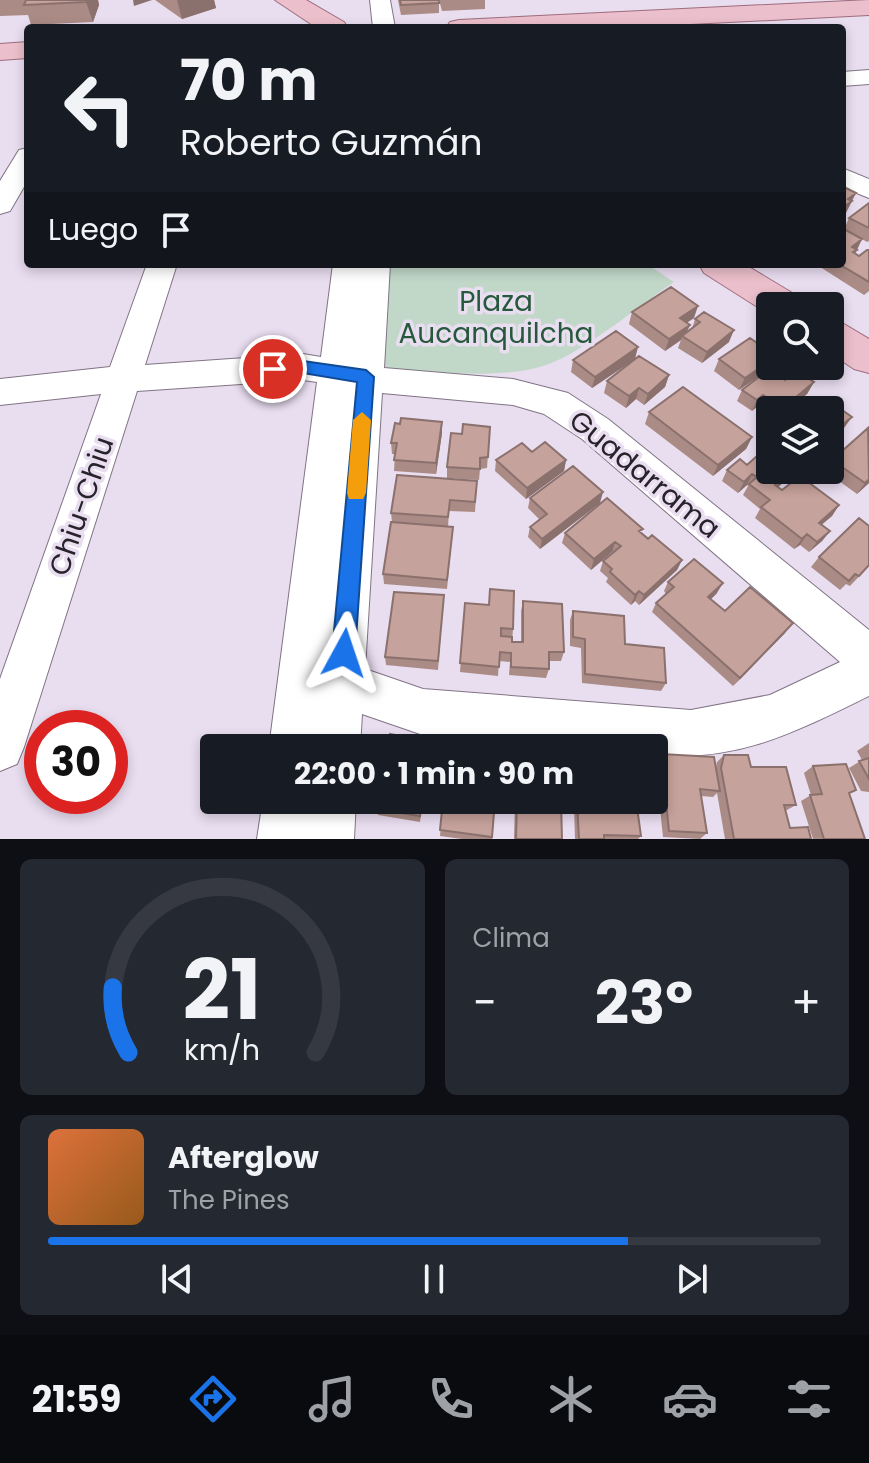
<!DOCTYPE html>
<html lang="es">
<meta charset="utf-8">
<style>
:root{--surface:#171b24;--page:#242831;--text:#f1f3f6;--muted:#9ea1a6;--line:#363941;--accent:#1a73e8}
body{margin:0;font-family:Poppins,sans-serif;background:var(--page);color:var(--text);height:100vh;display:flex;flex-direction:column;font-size:30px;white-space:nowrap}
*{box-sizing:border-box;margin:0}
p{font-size:26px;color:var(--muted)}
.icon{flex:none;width:44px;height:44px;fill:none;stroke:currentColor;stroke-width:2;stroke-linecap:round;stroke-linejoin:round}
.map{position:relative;height:839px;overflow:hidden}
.drawer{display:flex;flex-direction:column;gap:20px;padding:20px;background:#0d0f14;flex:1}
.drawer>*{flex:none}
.guide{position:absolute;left:24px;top:24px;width:822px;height:244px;border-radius:8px;box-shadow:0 4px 12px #0003;background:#171b24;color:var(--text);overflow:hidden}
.controls{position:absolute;left:756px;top:292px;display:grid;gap:16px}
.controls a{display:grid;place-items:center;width:88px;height:88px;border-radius:8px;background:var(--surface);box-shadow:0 4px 12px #0003;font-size:40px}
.speed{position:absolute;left:24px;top:710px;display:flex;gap:16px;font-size:40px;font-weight:700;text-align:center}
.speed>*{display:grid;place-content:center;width:104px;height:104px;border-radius:50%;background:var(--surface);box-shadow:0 4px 12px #0003;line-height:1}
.speed .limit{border:12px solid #d22;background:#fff;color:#111}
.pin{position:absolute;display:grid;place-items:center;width:68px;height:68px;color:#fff;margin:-34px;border:4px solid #fff;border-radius:50%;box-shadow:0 2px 8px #0007}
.me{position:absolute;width:88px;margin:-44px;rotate:5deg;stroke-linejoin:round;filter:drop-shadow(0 0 6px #0008)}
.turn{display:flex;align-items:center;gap:28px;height:168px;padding:0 24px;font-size:36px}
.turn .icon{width:104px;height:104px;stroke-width:2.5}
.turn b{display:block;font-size:56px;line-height:68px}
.then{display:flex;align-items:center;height:76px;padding:0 24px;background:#0003;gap:16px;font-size:30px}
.big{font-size:60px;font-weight:700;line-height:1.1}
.drawer .widget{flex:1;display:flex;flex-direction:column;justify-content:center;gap:12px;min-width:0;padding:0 28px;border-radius:12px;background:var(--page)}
.drawer .dial{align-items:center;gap:0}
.dial svg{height:208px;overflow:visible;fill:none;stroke:var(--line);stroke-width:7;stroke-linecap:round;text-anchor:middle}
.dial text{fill:var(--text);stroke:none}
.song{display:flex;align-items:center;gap:24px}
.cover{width:96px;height:96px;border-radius:12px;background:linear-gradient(135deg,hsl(20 70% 55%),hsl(30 70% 35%))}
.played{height:8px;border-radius:4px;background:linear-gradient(90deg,var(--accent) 75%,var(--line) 75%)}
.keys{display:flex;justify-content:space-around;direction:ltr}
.heat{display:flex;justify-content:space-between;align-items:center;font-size:44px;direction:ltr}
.drawer .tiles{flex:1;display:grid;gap:20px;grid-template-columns:1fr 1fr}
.widget:last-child{grid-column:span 2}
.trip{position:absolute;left:200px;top:734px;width:468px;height:80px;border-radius:8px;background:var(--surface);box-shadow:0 4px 12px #0003;font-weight:700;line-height:80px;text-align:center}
.tab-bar{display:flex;height:128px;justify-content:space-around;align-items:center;background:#090b0e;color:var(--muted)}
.tab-bar .icon{width:56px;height:56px}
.tab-bar .on{color:var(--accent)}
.tab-bar b{font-size:36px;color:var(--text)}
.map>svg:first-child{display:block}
</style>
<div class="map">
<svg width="869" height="839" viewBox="0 0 869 839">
<rect width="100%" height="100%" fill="#e9ddf0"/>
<path fill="#c1d7c8" d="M 383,264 L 647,264 L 674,282 C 640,305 586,350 549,364 C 500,382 428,370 376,367 Z"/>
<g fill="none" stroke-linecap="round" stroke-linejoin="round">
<defs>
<path id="minor" d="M 370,0 L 390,0 L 395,28 L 373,28 Z
M 869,70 L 869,84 L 842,86 L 842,72 Z
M 28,148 L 28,180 L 10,211 L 0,214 L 0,181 L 19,150 Z
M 842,168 L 869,179 L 869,198 L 842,187 Z
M 147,264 L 177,264 L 145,365 L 303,354 L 321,357 L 333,264 L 390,264 L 384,368 L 513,379 L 568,393 L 608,419 L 869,630 L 869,696 C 795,732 740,762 654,755 L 654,748 L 574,748 L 423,735 L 362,714 L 360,748 L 269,748 L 317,382 L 303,380 L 137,391 L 24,747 L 17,764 L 0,771 L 0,679 L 101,394 L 0,405 L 0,379 L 110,367 ZM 382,393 L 513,405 L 544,414 L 582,439 L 840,662 L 770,695 L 691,710 L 423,689 L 365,669 Z
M 263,800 L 356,800 L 354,839 L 257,839 Z"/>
<path id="major" d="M 275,0 L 306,0 L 344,22 L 348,28 L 317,28 Z
M 869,0 L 869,15 L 611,28 L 446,28 L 450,22 L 459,20 Z
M 28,42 L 28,58 L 0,60 L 0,44 Z
M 699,264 L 744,264 L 799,297 L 804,306 L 770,306 L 770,315 L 704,273 Z
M 830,320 L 844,324 L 869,339 L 869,373 L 854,369 L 830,353 Z"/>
</defs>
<use href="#minor" stroke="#807485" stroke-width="2"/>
<use href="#major" stroke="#9e6c7d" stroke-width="2"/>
<use href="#minor" fill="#fff" fill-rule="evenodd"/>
<use href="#major" fill="#ebbfcb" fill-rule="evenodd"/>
</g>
<path fill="#aa8b86" d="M 0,0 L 98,0 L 99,5 L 93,22 L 31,25 L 28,15 L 0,16 Z
M 155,0 L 214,0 L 216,8 L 182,19 Z
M 398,0 L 439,0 L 439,13 L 401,15 Z
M 439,0 L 485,0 L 485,9 L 442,11 Z
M 869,203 L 869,241 L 867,242 L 862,239 L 855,253 L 859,256 L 869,250 L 869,291 L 864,295 L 817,265 L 817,264 L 842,264 L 844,229 L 849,218 Z
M 632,312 L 694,318 L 686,323 L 687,332 L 692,329 L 695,319 L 729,342 L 702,363 L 678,348 L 681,340 L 665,351 L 629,324 Z
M 635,359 L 669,375 L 665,387 L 644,405 L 636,399 L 626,408 L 604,393 L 607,381 L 634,360 L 592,388 L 571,372 L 573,360 Z
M 719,359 L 771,366 L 769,369 L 785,380 L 814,382 L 807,394 L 788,410 L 770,410 L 770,415 L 758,406 L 752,411 L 737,401 L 742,390 L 762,374 L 739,390 L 714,371 Z
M 649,412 L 752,437 L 746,449 L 713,476 L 645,424 Z
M 490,427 L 487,468 L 480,469 L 479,480 L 447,478 L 447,467 L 462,434 Z
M 442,433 L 436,474 L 394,471 L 395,454 L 392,454 L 391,443 Z
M 532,452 L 566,460 L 564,471 L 526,499 L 495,471 L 496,460 Z
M 832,460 L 869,483 L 857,494 L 825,471 L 830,470 L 830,464 Z
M 747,465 L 789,477 L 778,487 L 782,490 L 839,505 L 832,516 L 822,524 L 830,531 L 822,541 L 809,552 L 800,545 L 794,549 L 755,518 L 760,509 L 743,495 L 748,486 L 747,485 L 738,493 L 722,481 L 727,470 Z
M 477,481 L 475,512 L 449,511 L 448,527 L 452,538 L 447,589 L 384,584 L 383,574 L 392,522 L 391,513 Z
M 530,498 L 600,503 L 540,549 L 528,537 L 530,527 L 539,519 L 528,508 Z
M 565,533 L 642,533 L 682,560 L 677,570 L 639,605 L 635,601 L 631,605 L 606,582 L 608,578 L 600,571 L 603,561 L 613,553 L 612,552 L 591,570 L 562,543 Z
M 819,557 L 869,566 L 850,586 L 846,584 L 840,590 L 811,567 Z
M 668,582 L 717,593 L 711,599 L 725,611 L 785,633 L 733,686 L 652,612 L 656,603 L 666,594 L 664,591 Z
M 523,601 L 564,652 L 561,661 L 549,661 L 549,669 L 546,678 L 509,675 L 510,662 L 499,661 L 498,676 L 460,672 L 465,603 L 513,629 L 512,642 L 521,642 L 521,611 Z
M 443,605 L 438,670 L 386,665 L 385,657 Z
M 573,611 L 625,644 L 666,683 L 661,691 L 582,683 L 581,648 L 570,646 L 570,620 Z
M 869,743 L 869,792 L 861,791 L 849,768 L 862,760 L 857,751 Z
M 661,754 L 716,767 L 717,762 L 724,755 L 751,767 L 796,805 L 785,811 L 790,828 L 811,839 L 725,839 L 717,793 L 713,797 L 701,796 L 707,833 L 700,839 L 663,837 L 655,761 Z
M 813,766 L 856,790 L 849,794 L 865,839 L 813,839 L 801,801 L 811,795 L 804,773 Z
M 378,800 L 423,800 L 420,822 L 378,815 L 377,809 Z
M 443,800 L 495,800 L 492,839 L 462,839 L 440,836 Z
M 515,800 L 572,800 L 570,802 L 561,802 L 562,839 L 514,839 Z
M 591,800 L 636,800 L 641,836 L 638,839 L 575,839 L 574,807 L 577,801 L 591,802 Z"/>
<path fill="#8b716d" d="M 87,0 L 98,0 L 99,5 L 93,22 L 86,2 Z
M 133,0 L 152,0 L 134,6 Z
M 177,0 L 214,0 L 216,8 L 182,19 Z
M 856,193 L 846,213 L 842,216 L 842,208 L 848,199 Z
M 862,239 L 857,250 L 851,261 L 852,247 Z
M 698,306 L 694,318 L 676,330 L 680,318 Z
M 690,325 L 685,337 L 682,336 L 681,340 L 665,351 L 669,339 Z
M 734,330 L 729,342 L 702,363 L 707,352 Z
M 638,347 L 635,359 L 592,388 L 595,377 Z
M 770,361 L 770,366 L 771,366 L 770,368 L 739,390 L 745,378 Z
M 669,375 L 665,387 L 644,405 L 648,394 Z
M 814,382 L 807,394 L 788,410 L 782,410 Z
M 639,388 L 636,399 L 626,408 L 629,396 Z
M 763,395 L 758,406 L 752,411 L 757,400 Z
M 852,417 L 844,428 L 830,440 L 830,434 Z
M 442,422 L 442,433 L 436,474 L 436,463 Z
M 752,437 L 746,449 L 713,476 L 718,465 Z
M 566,460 L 564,471 L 526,499 L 527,488 Z
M 792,470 L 794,470 L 789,477 L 769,496 L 775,485 Z
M 752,474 L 747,485 L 738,493 L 744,482 Z
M 869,479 L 869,483 L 857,494 L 865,483 Z
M 603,492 L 600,503 L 540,549 L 542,539 Z
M 839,505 L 832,516 L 812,533 L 819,523 Z
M 830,531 L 822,541 L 809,552 L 817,542 Z
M 807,534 L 800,545 L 794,549 L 802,539 Z
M 615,542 L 612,552 L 591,570 L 594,559 Z
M 682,560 L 677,570 L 639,605 L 644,595 Z
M 723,583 L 717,593 L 703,607 L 708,597 Z
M 639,591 L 635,601 L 631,605 L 635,595 Z
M 793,623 L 785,633 L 733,686 L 740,678 Z"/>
<path fill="#c6a29c" stroke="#8b716d" stroke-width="2" d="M 26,0 L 87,0 L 86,2 L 24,5 Z
M 400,0 L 439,0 L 439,3 L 401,5 Z
M 842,186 L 856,193 L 848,199 L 852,201 L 842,208 Z
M 869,203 L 869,228 L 849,218 Z
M 842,228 L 862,239 L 852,247 L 857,250 L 853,252 L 859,256 L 867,250 L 869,250 L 869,282 L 839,264 L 842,264 Z
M 671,287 L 698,306 L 680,318 L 690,325 L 669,339 L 632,312 Z
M 704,312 L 734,330 L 707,352 L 682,336 L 700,322 L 695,319 Z
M 616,331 L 638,347 L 595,377 L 573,360 Z
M 750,338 L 770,352 L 770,361 L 745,378 L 719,359 Z
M 639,356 L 669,375 L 648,394 L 639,388 L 629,396 L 607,381 Z
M 769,369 L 785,380 L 796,371 L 814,382 L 783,408 L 763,395 L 757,400 L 742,390 Z
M 683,387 L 752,437 L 718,465 L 649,412 Z
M 825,398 L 852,417 L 830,434 L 830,410 L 808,410 Z
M 401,418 L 442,422 L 436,463 L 394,460 L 397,443 L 391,443 L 395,423 L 400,424 Z
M 463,424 L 490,427 L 488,457 L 480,458 L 480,469 L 447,467 L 451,433 L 462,434 Z
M 868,428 L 869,479 L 865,483 L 832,460 Z
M 545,442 L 566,460 L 527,488 L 496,460 L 522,443 L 532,452 Z
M 768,446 L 770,448 L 770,470 L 792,470 L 775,485 L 782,490 L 800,476 L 839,505 L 819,523 L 830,531 L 817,542 L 807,534 L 802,539 L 761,507 L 770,500 L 749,484 L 757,477 L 752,474 L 744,482 L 727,470 L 740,459 L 747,465 Z
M 573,466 L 603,492 L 542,539 L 530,527 L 547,514 L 530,498 Z
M 397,475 L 477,481 L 475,502 L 450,500 L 448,517 L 391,513 Z
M 607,498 L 643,529 L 639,531 L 648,539 L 652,535 L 682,560 L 644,595 L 639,591 L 635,595 L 610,572 L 612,569 L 603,561 L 621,546 L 615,542 L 594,559 L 565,533 Z
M 859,518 L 869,526 L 869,565 L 859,576 L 855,574 L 849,581 L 819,557 Z
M 391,522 L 453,527 L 447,580 L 383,574 Z
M 694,559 L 723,583 L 708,597 L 725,611 L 750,587 L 793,623 L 740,678 L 656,603 L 674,587 L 668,582 Z
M 490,589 L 514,591 L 513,629 L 501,628 L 501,636 L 512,637 L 512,642 L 523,642 L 523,601 L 562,604 L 564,652 L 549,652 L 549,669 L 511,667 L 511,653 L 500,652 L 499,667 L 460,663 L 465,603 L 489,605 Z
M 394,592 L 444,595 L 438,661 L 385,657 Z
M 573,611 L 624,616 L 625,644 L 664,648 L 666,683 L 585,674 L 585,639 L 573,637 Z
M 390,734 L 431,741 L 430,748 L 387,748 Z
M 661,754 L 714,757 L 720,791 L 700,789 L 707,833 L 669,831 Z
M 724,755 L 748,755 L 751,767 L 786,767 L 796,805 L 784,805 L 790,828 L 808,827 L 811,839 L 734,839 L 721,768 Z
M 869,758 L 869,779 L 859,761 Z
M 846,764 L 856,790 L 849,793 L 865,839 L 824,839 L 810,795 L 822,794 L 813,766 Z
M 378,800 L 422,800 L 420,816 L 377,809 Z
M 443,800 L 495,800 L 492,837 L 440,830 Z
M 517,800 L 561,800 L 562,839 L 516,839 Z
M 596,800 L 636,800 L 641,836 L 604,835 L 604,839 L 579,839 L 577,801 L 596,802 Z"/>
<path fill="#1a73e8" stroke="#114b97" stroke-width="2" d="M 303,361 L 366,370 L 374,377 L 355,653 L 352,660 L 344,664 L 336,660 L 332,653 L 357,382 L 303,373 L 273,375 L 265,369 L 273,363 Z"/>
<path fill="#f59e0b" d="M 362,412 L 371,420 L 366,493 L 363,499 L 349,499 L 347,493 L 353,420 Z"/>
<g text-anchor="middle" stroke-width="7" stroke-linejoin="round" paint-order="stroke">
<g font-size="28" fill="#26593c" stroke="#e9ddf0">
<text x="496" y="311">Plaza<tspan x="496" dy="32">Aucanquilcha</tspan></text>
</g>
<g font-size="28" fill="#27232a" stroke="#e9ddf0">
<text transform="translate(645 474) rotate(39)" y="10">Guadarrama</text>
<text transform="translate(81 506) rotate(-71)" y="10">Chiu-Chiu</text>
</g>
</g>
</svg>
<div class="controls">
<a><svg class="icon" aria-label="search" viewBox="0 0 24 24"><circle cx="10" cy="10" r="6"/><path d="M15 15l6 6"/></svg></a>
<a><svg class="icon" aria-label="layers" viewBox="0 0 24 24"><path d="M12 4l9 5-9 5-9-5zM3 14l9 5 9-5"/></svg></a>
</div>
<div class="speed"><div class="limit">30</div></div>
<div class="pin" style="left:273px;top:369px;background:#d93025"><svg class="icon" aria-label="arrive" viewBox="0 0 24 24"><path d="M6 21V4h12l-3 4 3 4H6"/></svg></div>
<svg class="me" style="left:344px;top:653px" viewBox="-20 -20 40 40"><path d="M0-17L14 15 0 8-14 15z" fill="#1a73e8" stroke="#fff" stroke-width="4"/></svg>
<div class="trip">22:00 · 1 min · 90 m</div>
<div class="guide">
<div class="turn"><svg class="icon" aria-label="left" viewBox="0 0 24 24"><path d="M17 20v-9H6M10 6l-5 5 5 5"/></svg><div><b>70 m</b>Roberto Guzmán</div></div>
<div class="then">Luego<svg class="icon" aria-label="arrive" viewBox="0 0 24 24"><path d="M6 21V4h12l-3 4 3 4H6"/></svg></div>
</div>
</div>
<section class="drawer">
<div class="tiles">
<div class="widget dial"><svg viewBox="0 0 100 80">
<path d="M14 69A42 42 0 1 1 86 69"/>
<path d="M14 69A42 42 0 0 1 8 44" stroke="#1a73e8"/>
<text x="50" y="56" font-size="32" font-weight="700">21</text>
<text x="50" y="72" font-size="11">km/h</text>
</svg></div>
<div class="widget"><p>Clima</p>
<div class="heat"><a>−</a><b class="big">23°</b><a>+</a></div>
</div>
<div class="widget">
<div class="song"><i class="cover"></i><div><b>Afterglow</b><p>The Pines</p></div></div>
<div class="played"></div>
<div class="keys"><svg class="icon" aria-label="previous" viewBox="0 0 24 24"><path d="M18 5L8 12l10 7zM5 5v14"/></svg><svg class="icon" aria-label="pause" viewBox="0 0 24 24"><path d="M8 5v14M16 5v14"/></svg><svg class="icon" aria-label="next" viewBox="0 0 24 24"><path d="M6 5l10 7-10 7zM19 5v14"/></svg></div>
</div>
</div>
</section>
<nav class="tab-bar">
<b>21:59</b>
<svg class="icon on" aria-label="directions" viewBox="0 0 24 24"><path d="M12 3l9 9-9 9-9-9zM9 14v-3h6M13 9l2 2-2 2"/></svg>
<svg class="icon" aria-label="music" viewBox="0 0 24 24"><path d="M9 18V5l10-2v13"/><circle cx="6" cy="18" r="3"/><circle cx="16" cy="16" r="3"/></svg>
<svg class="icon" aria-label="phone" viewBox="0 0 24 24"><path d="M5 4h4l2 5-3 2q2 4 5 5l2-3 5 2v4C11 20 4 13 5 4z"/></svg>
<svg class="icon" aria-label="climate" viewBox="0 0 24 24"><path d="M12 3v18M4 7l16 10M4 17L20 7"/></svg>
<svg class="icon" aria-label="car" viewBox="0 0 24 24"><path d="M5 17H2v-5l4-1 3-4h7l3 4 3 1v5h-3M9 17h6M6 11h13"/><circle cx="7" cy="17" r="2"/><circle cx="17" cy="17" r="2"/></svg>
<svg class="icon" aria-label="filters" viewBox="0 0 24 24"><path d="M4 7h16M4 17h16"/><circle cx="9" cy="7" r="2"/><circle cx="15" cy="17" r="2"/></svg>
</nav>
